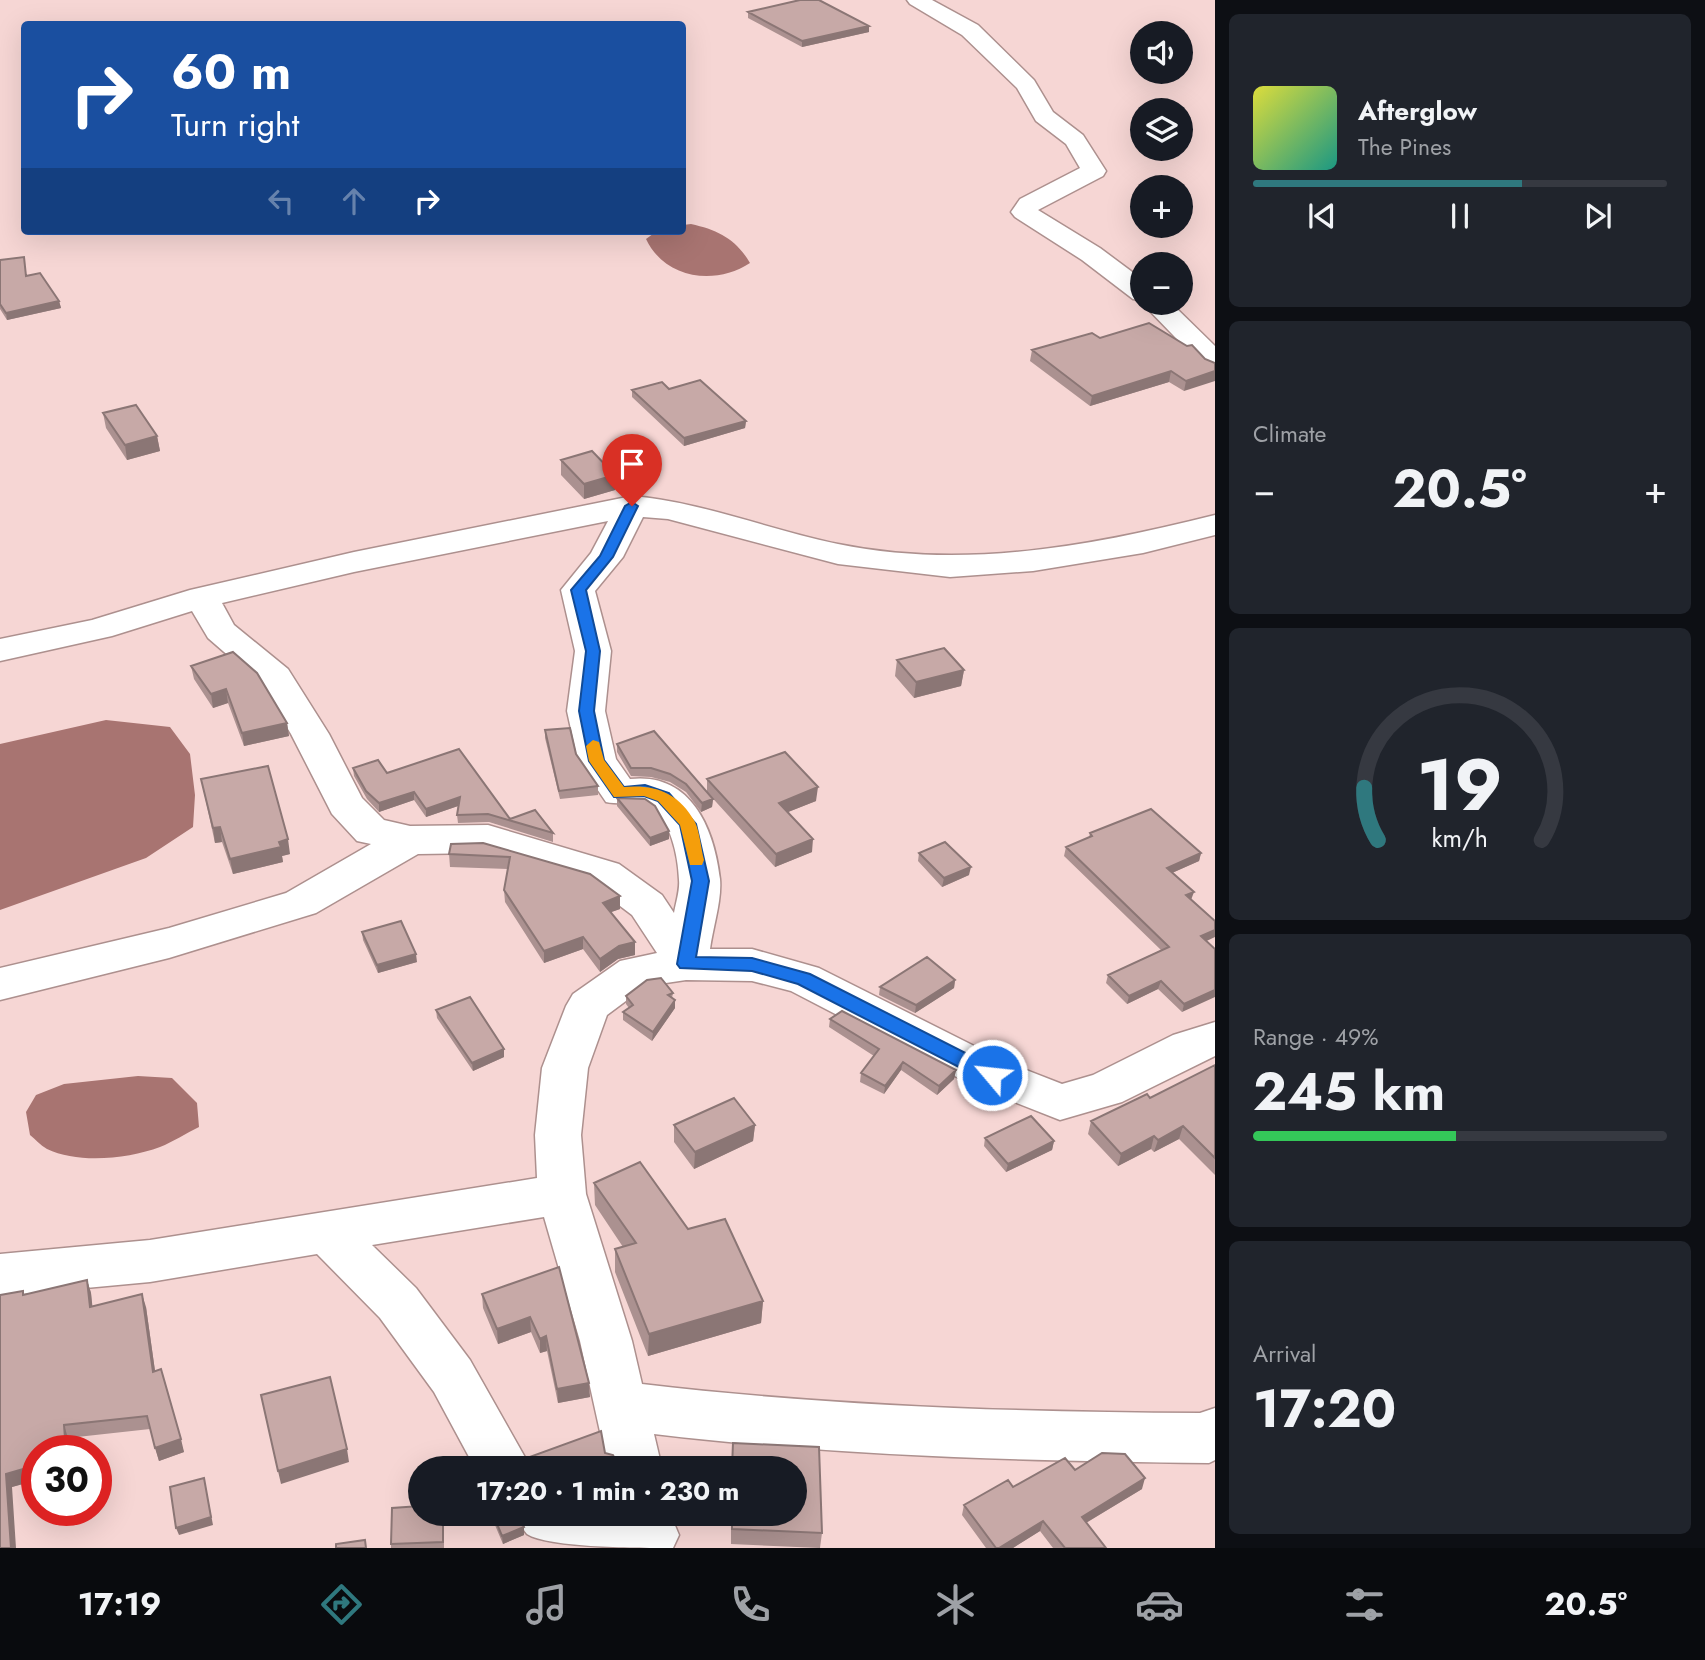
<!DOCTYPE html>
<meta charset="utf-8">
<style>
:root{--surface:#171b24;--page:#20242c;--text:#f1f3f6;--muted:#9ea1a6;--line:#363941;--accent:#2f787e}
body{margin:0;font-family:Jost,sans-serif;background:var(--page);color:var(--text);height:100vh;display:flex;flex-direction:column;font-size:26px;white-space:nowrap}
*{box-sizing:border-box;margin:0}
p{font-size:23px;color:var(--muted)}
.icon{flex:none;width:38px;height:38px;fill:none;stroke:currentColor;stroke-width:2;stroke-linecap:round;stroke-linejoin:round}
.map{position:relative;flex:1;overflow:hidden}
.drawer{display:flex;flex-direction:column;gap:14px;padding:14px;background:#0d0f14;width:490px}
.drawer>*{flex:none}
.top-card{position:absolute;left:21px;top:21px;width:665px;height:214px;border-radius:7px;box-shadow:0 7px 28px #0002;background:#1a4fa0;color:#fff;overflow:hidden}
.controls{position:absolute;left:1130px;top:21px;display:grid;gap:14px}
.controls a{display:grid;place-items:center;width:63px;height:63px;border-radius:50%;background:var(--surface);box-shadow:0 7px 28px #0002;font-size:35px}
.speed{position:absolute;left:21px;top:1435px;display:flex;gap:14px;font-size:35px;font-weight:700;text-align:center}
.speed>*{display:grid;place-content:center;width:91px;height:91px;border-radius:50%;background:var(--surface);box-shadow:0 7px 28px #0002;line-height:1}
.speed .limit{border:10px solid #d22;background:#fff;color:#111}
.pin{position:absolute;display:grid;place-items:center;width:60px;height:60px;color:#fff;margin:-72px -30px;border-radius:50% 50% 50% 0;rotate:-45deg;box-shadow:0 0 7px #0007}
.pin .icon{rotate:45deg}
.me{position:absolute;width:77px;margin:-38px;rotate:298deg;stroke-linejoin:round;filter:drop-shadow(0 0 5px #0008)}
.turn{display:flex;align-items:center;gap:24px;height:147px;padding:0 35px;font-size:32px}
.turn .icon{width:91px;height:91px;stroke-width:2.5}
.turn b{display:block;font-size:49px;line-height:60px}
.lanes{display:flex;align-items:center;height:66px;padding:0 35px;background:#0003;justify-content:center;gap:35px;direction:ltr}
.lanes .off{opacity:.35}
.big{font-size:52px;font-weight:700;line-height:1.1}
.drawer .tile{flex:1;display:flex;flex-direction:column;justify-content:center;gap:10px;min-width:0;padding:0 24px;border-radius:10px;background:var(--page)}
.drawer .dial{align-items:center;gap:0}
.dial svg{height:182px;overflow:visible;fill:none;stroke:var(--line);stroke-width:7;stroke-linecap:round;text-anchor:middle}
.dial text{fill:var(--text);stroke:none}
.song{display:flex;align-items:center;gap:21px}
.cover{width:84px;height:84px;border-radius:10px;background:linear-gradient(135deg,hsl(60 70% 55%),hsl(170 70% 35%))}
.played{height:7px;border-radius:4px;background:linear-gradient(90deg,var(--accent) 65%,var(--line) 65%)}
.keys{display:flex;justify-content:space-around;direction:ltr}
.heat{display:flex;justify-content:space-between;align-items:center;font-size:38px;direction:ltr}
.charge{height:10px;border-radius:5px;background:linear-gradient(90deg,#34c759 49%,var(--line) 0)}
.trip{position:absolute;left:408px;top:1456px;width:399px;height:70px;border-radius:35px;background:var(--surface);box-shadow:0 7px 28px #0002;font-weight:700;line-height:70px;text-align:center}
.tabs{display:flex;height:112px;justify-content:space-around;align-items:center;background:#090b0e;color:var(--muted)}
.tabs .icon{width:49px;height:49px}
.tabs .selected{color:var(--accent)}
.tabs b{font-size:32px;color:var(--text)}
main{display:flex;flex:1;min-height:0}
.map>svg:first-child{display:block}
</style>
<main>
<div class="map">
<svg width="1215" height="1548" viewBox="0 0 1215 1548">
<rect width="100%" height="100%" fill="#f6d6d4"/>
<path fill="#a87471" d="M 691,224 C 718,230 736,239 750,263 C 715,286 665,279 646,239 L 657,231 L 682,231 L 683,225 Z
M 106,720 L 170,727 L 190,754 L 195,795 L 193,827 L 146,858 L 0,910 L 0,744 Z
M 138,1076 L 172,1078 L 197,1103 L 199,1127 C 186,1133 173,1142 160,1147 C 128,1159 78,1164 47,1149 C 40,1145 35,1139 30,1135 L 26,1112 L 36,1095 L 64,1084 Z"/>
<g fill="none" stroke-linecap="round" stroke-linejoin="round">
<defs>
<path id="minor" d="M 907,0 L 932,0 L 978,25 L 1034,80 L 1053,112 L 1083,135 L 1106,171 L 1103,176 L 1038,210 L 1100,248 L 1143,280 L 1143,301 L 1133,299 L 1082,260 L 1015,217 L 1011,212 L 1020,199 L 1080,168 L 1066,144 L 1036,121 L 1017,88 L 962,35 L 910,4 Z
M 1142,303 L 1171,303 L 1215,346 L 1215,371 L 1205,368 Z
M 632,496 C 703,502 769,530 838,544 C 964,570 1092,546 1215,515 L 1215,535 L 1143,553 L 1033,571 L 950,577 L 838,564 L 668,519 L 643,517 L 623,557 L 595,591 L 611,651 L 605,711 L 616,759 L 630,779 C 691,772 714,828 720,879 C 722,900 713,927 710,949 L 752,949 L 819,968 L 1008,1063 L 1062,1084 L 1093,1075 L 1173,1035 L 1215,1022 L 1215,1056 L 1122,1102 L 1060,1120 L 976,1087 L 791,991 L 752,981 L 686,980 L 646,986 L 607,1015 L 588,1068 L 581,1135 L 586,1194 L 632,1341 L 642,1384 C 827,1406 1013,1412 1200,1413 L 1215,1408 L 1215,1460 L 1209,1463 C 1024,1461 838,1456 654,1434 L 662,1468 L 608,1468 L 580,1341 L 544,1217 L 372,1245 L 416,1288 L 470,1360 L 531,1468 L 475,1468 L 434,1392 L 380,1318 L 317,1254 L 150,1282 L 0,1296 L 0,1254 L 150,1240 L 537,1178 L 535,1135 L 542,1068 L 566,1006 L 573,994 L 620,961 L 657,953 L 632,915 L 591,884 L 484,853 L 418,854 L 316,913 L 169,958 L 0,1000 L 0,968 L 169,928 L 286,893 L 371,844 L 357,841 L 332,814 L 291,734 L 261,684 L 208,638 L 192,611 L 112,636 L 0,661 L 0,639 L 92,620 L 190,590 L 354,552 ZM 608,521 L 591,553 L 561,590 L 575,651 L 567,711 L 578,761 L 606,802 C 618,805 642,801 649,806 C 671,819 678,856 679,880 C 680,890 676,902 674,913 L 662,895 L 619,864 L 488,825 L 410,826 L 384,820 L 362,798 L 329,734 L 288,669 L 234,625 L 222,603 L 354,572 Z
M 517,1514 L 665,1514 L 671,1516 L 679,1535 L 673,1548 C 642,1548 548,1548 527,1534 C 522,1529 520,1520 517,1514 Z"/>
</defs>
<use href="#minor" stroke="#ad908e" stroke-width="3"/>
<use href="#minor" fill="#fff" fill-rule="evenodd"/>
</g>
<path fill="#ab9190" d="M 748,12 L 869,26 L 869,32 L 802,47 L 748,18 Z
M 0,260 L 27,276 L 59,301 L 61,308 L 7,320 L 0,309 Z
M 1100,338 L 1205,359 L 1184,391 L 1169,382 L 1090,406 L 1030,361 L 1032,350 Z
M 669,389 L 746,421 L 745,428 L 684,446 L 632,397 L 632,390 Z
M 103,413 L 157,436 L 160,451 L 127,460 L 106,428 Z
M 561,460 L 615,475 L 615,490 L 584,499 L 561,475 Z
M 897,660 L 964,670 L 961,686 L 914,698 L 895,676 Z
M 191,666 L 287,723 L 289,736 L 244,746 L 228,703 L 213,708 L 194,679 Z
M 545,730 L 576,754 L 598,786 L 598,795 L 560,799 L 545,738 Z
M 654,731 L 713,799 L 712,807 L 701,812 L 686,792 L 670,782 L 651,777 L 631,776 L 617,752 L 617,744 Z
M 353,768 L 387,773 L 553,833 L 553,842 L 489,822 L 458,823 L 457,815 L 458,806 L 426,817 L 414,800 L 379,812 L 367,799 L 354,776 Z
M 201,779 L 290,854 L 282,856 L 283,862 L 233,874 L 222,842 L 215,843 Z
M 707,779 L 816,801 L 788,812 L 812,852 L 775,867 L 707,792 Z
M 617,798 L 669,831 L 669,839 L 650,846 L 617,806 Z
M 1090,833 L 1201,853 L 1199,861 L 1172,873 L 1191,900 L 1206,941 L 1182,1012 L 1158,989 L 1127,1004 L 1106,983 L 1108,975 L 1161,950 L 1064,856 L 1066,847 L 1089,838 Z
M 483,843 L 620,909 L 611,912 L 635,955 L 618,959 L 600,972 L 583,949 L 544,963 L 505,902 L 504,890 L 508,869 L 450,867 L 449,854 Z
M 919,853 L 969,875 L 942,887 L 918,861 Z
M 362,932 L 417,962 L 378,973 L 363,940 Z
M 955,980 L 954,988 L 915,1013 L 879,995 L 880,987 Z
M 673,993 L 672,998 L 675,1008 L 652,1041 L 623,1020 L 623,1012 L 629,1008 L 626,1004 L 626,996 Z
M 436,1010 L 504,1057 L 473,1071 L 437,1018 Z
M 830,1019 L 956,1070 L 954,1079 L 937,1095 L 901,1070 L 884,1094 L 860,1082 L 861,1073 L 874,1056 L 829,1027 Z
M 1215,1065 L 1215,1175 L 1179,1139 L 1154,1152 L 1151,1149 L 1118,1166 L 1088,1134 L 1091,1121 L 1150,1098 Z
M 674,1125 L 755,1125 L 753,1141 L 694,1169 L 674,1142 Z
M 985,1138 L 1054,1141 L 1052,1150 L 1006,1172 L 984,1146 Z
M 594,1183 L 688,1229 L 763,1301 L 761,1323 L 648,1356 L 615,1272 L 615,1249 L 623,1247 L 595,1205 Z
M 559,1267 L 590,1397 L 558,1403 L 547,1351 L 540,1353 L 531,1332 L 498,1344 L 483,1308 L 482,1294 Z
M 87,1280 L 91,1293 L 92,1307 L 146,1307 L 155,1371 L 184,1452 L 159,1461 L 150,1429 L 68,1438 L 70,1451 L 37,1451 L 37,1480 L 12,1487 L 0,1548 L 24,1295 Z
M 733,1443 L 819,1447 L 822,1533 L 820,1548 L 731,1544 L 731,1514 L 794,1514 L 794,1468 L 731,1468 Z
M 1075,1470 L 1142,1489 L 1086,1523 L 1106,1548 L 1053,1548 L 1040,1531 L 1013,1548 L 986,1548 L 962,1515 L 964,1505 L 1013,1487 Z
M 444,1514 L 444,1548 L 391,1548 L 391,1544 Z
M 492,1514 L 517,1514 L 524,1535 L 503,1544 L 492,1518 Z"/>
<path fill="#8b7675" d="M 869,26 L 869,32 L 802,47 L 802,41 Z
M 59,301 L 61,308 L 7,320 L 6,313 Z
M 1171,371 L 1169,382 L 1090,406 L 1092,396 Z
M 1215,371 L 1215,381 L 1184,391 L 1186,381 Z
M 746,421 L 745,428 L 684,446 L 684,438 Z
M 157,436 L 160,451 L 127,460 L 125,445 Z
M 615,475 L 615,490 L 584,499 L 584,484 Z
M 964,670 L 961,686 L 914,698 L 916,682 Z
M 226,689 L 228,703 L 213,708 L 211,694 Z
M 287,723 L 289,736 L 244,746 L 242,733 Z
M 818,787 L 816,801 L 778,816 L 779,803 Z
M 414,792 L 414,800 L 379,812 L 379,803 Z
M 460,797 L 461,805 L 426,817 L 426,809 Z
M 713,799 L 712,807 L 701,812 L 702,803 Z
M 220,827 L 222,842 L 215,843 L 213,828 Z
M 669,831 L 669,839 L 650,846 L 650,838 Z
M 288,839 L 290,854 L 282,856 L 283,862 L 233,874 L 230,859 Z
M 813,839 L 812,852 L 775,867 L 776,854 Z
M 1201,853 L 1199,861 L 1165,876 L 1167,868 Z
M 971,867 L 969,875 L 942,887 L 944,878 Z
M 1194,892 L 1191,900 L 1186,895 Z
M 620,896 L 620,909 L 603,915 L 603,903 Z
M 1215,930 L 1215,937 L 1198,945 L 1201,936 Z
M 583,937 L 583,949 L 544,963 L 544,951 Z
M 635,942 L 635,955 L 618,959 L 600,972 L 600,959 L 619,946 Z
M 416,954 L 417,962 L 378,973 L 377,965 Z
M 955,980 L 954,988 L 915,1013 L 916,1005 Z
M 1161,981 L 1158,989 L 1127,1004 L 1129,996 Z
M 1215,990 L 1215,997 L 1182,1012 L 1184,1004 Z
M 675,1000 L 675,1008 L 652,1041 L 653,1032 Z
M 504,1049 L 504,1057 L 473,1071 L 472,1063 Z
M 903,1062 L 901,1070 L 884,1094 L 885,1086 Z
M 956,1070 L 954,1079 L 937,1095 L 939,1086 Z
M 755,1125 L 753,1141 L 694,1169 L 695,1152 Z
M 1183,1126 L 1179,1139 L 1154,1152 L 1158,1140 Z
M 1154,1136 L 1151,1149 L 1118,1166 L 1121,1154 Z
M 1054,1141 L 1052,1150 L 1006,1172 L 1008,1164 Z
M 87,1280 L 91,1293 L 94,1321 L 90,1307 Z
M 142,1294 L 146,1307 L 157,1385 L 153,1372 Z
M 763,1301 L 761,1323 L 648,1356 L 649,1334 Z
M 530,1317 L 531,1332 L 498,1344 L 497,1329 Z
M 546,1336 L 547,1351 L 540,1353 L 540,1339 Z
M 589,1383 L 590,1397 L 558,1403 L 557,1389 Z
M 64,1425 L 68,1438 L 70,1451 L 66,1451 Z
M 181,1439 L 184,1452 L 159,1461 L 155,1448 Z
M 347,1449 L 349,1462 L 281,1484 L 278,1471 Z
M 616,1461 L 616,1468 L 597,1468 Z
M 37,1465 L 37,1480 L 12,1487 L 16,1548 L 11,1548 L 6,1474 Z
M 204,1478 L 213,1525 L 179,1535 L 176,1528 Z
M 1145,1478 L 1142,1489 L 1079,1527 L 1082,1517 Z
M 1043,1521 L 1040,1531 L 1013,1548 L 999,1548 Z
M 524,1527 L 524,1535 L 503,1544 L 502,1536 Z"/>
<path fill="#c7a9a7" stroke="#8b7675" stroke-width="2" d="M 800,0 L 819,0 L 869,26 L 802,41 L 748,12 Z
M 24,257 L 26,276 L 40,273 L 59,301 L 6,313 L 0,304 L 0,260 Z
M 1149,323 L 1187,346 L 1192,345 L 1205,359 L 1215,363 L 1215,371 L 1186,381 L 1171,371 L 1092,396 L 1032,350 L 1092,333 L 1100,338 Z
M 700,380 L 746,421 L 684,438 L 632,390 L 662,382 L 669,389 Z
M 136,405 L 157,436 L 125,445 L 103,413 Z
M 592,451 L 615,475 L 584,484 L 561,460 Z
M 944,648 L 964,670 L 916,682 L 897,660 Z
M 233,652 L 257,673 L 287,723 L 242,733 L 226,689 L 211,694 L 191,666 Z
M 570,728 L 576,754 L 598,786 L 559,791 L 545,730 Z
M 654,731 L 713,799 L 702,803 L 686,784 L 670,774 L 651,768 L 631,768 L 617,744 Z
M 459,749 L 510,819 L 535,810 L 553,833 L 488,814 L 457,815 L 460,797 L 426,809 L 414,792 L 379,803 L 366,791 L 353,768 L 378,760 L 387,773 Z
M 785,752 L 818,787 L 779,803 L 813,839 L 776,854 L 707,779 Z
M 268,766 L 288,839 L 279,842 L 281,847 L 230,859 L 220,827 L 213,828 L 201,779 Z
M 617,798 L 645,799 L 655,806 L 669,831 L 650,838 Z
M 1151,809 L 1201,853 L 1167,868 L 1194,892 L 1186,895 L 1215,921 L 1215,930 L 1201,936 L 1215,949 L 1215,990 L 1184,1004 L 1161,981 L 1129,996 L 1108,975 L 1169,947 L 1066,847 L 1092,836 L 1090,833 Z
M 945,842 L 971,867 L 944,878 L 919,853 Z
M 483,843 L 590,874 L 620,896 L 603,903 L 635,942 L 619,946 L 600,959 L 583,937 L 544,951 L 504,890 L 510,857 L 449,854 L 451,844 Z
M 401,921 L 416,954 L 377,965 L 362,932 Z
M 927,957 L 955,980 L 916,1005 L 880,987 Z
M 661,978 L 673,993 L 668,995 L 675,1000 L 653,1032 L 623,1012 L 633,1005 L 626,996 L 647,980 Z
M 470,997 L 504,1049 L 472,1063 L 436,1010 Z
M 842,1011 L 956,1070 L 939,1086 L 903,1062 L 885,1086 L 861,1073 L 879,1049 L 830,1019 Z
M 1215,1065 L 1215,1158 L 1183,1126 L 1158,1140 L 1154,1136 L 1121,1154 L 1091,1121 L 1147,1094 L 1150,1098 Z
M 734,1098 L 755,1125 L 695,1152 L 674,1125 Z
M 1031,1116 L 1054,1141 L 1008,1164 L 985,1138 Z
M 640,1162 L 688,1229 L 725,1219 L 763,1301 L 649,1334 L 615,1249 L 636,1243 L 594,1183 Z
M 559,1267 L 589,1383 L 557,1389 L 546,1336 L 540,1339 L 530,1317 L 497,1329 L 482,1294 Z
M 87,1280 L 90,1307 L 142,1294 L 153,1372 L 161,1369 L 181,1439 L 155,1448 L 147,1416 L 64,1425 L 66,1451 L 37,1451 L 37,1465 L 6,1474 L 11,1548 L 0,1548 L 0,1295 L 23,1291 L 23,1295 Z
M 330,1377 L 347,1449 L 278,1471 L 261,1395 Z
M 601,1431 L 605,1453 L 613,1455 L 616,1461 L 597,1468 L 528,1468 L 524,1459 Z
M 733,1443 L 819,1447 L 822,1533 L 732,1529 L 732,1514 L 794,1514 L 794,1468 L 732,1468 Z
M 1102,1453 L 1125,1454 L 1145,1478 L 1082,1517 L 1106,1548 L 1065,1548 L 1043,1521 L 999,1548 L 996,1548 L 964,1505 L 1008,1480 L 1013,1487 L 1065,1458 L 1075,1470 Z
M 204,1478 L 211,1517 L 176,1528 L 170,1487 Z
M 420,1506 L 420,1514 L 443,1514 L 443,1542 L 391,1544 L 392,1508 Z
M 493,1514 L 517,1514 L 524,1527 L 502,1536 Z
M 365,1540 L 366,1548 L 336,1548 L 336,1544 Z"/>
<path fill="#1a73e8" stroke="#114b97" stroke-width="2" d="M 632,502 L 638,506 L 613,557 L 586,590 L 600,651 L 594,711 L 604,760 L 624,787 L 645,785 L 669,793 L 696,824 L 709,881 L 696,957 L 752,958 L 810,974 L 999,1070 L 1002,1075 L 999,1081 L 992,1083 L 986,1081 L 798,984 L 752,971 L 680,968 L 677,964 L 692,881 L 680,825 L 658,801 L 644,796 L 614,797 L 589,761 L 579,711 L 586,651 L 571,590 L 600,556 L 625,506 Z"/>
<path fill="#f59e0b" d="M 593,740 L 599,742 L 604,760 L 624,787 C 655,784 679,793 695,822 C 700,833 701,849 704,860 L 702,865 L 690,865 L 680,825 L 658,801 L 644,796 L 614,797 L 589,761 L 586,746 Z"/>
</svg>
<div class="controls">
<a><svg class="icon" aria-label="sound" viewBox="0 0 24 24"><path d="M4 9h4l5-4v14l-5-4H4zM17 9q2 3 0 6"/></svg></a>
<a><svg class="icon" aria-label="layers" viewBox="0 0 24 24"><path d="M12 4l9 5-9 5-9-5zM3 14l9 5 9-5"/></svg></a>
<a>+</a>
<a>−</a>
</div>
<div class="speed"><div class="limit">30</div></div>
<div class="pin" style="left:632px;top:506px;background:#d93025"><svg class="icon" aria-label="arrive" viewBox="0 0 24 24"><path d="M6 21V4h12l-3 4 3 4H6"/></svg></div>
<svg class="me" style="left:992px;top:1075px" viewBox="-20 -20 40 40"><circle r="17" fill="#1a73e8" stroke="#fff" stroke-width="3"/><path d="M0-11L8 9 0 5-8 9z" fill="#fff"/></svg>
<div class="trip">17:20 · 1 min · 230 m</div>
<div class="top-card">
<div class="turn"><svg class="icon" aria-label="right" viewBox="0 0 24 24"><path d="M7 20v-9h11M14 6l5 5-5 5"/></svg><div><b>60 m</b>Turn right</div></div>
<div class="lanes"><svg class="icon off" aria-label="left" viewBox="0 0 24 24"><path d="M17 20v-9H6M10 6l-5 5 5 5"/></svg><svg class="icon off" aria-label="ahead" viewBox="0 0 24 24"><path d="M12 20V5M6 11l6-6 6 6"/></svg><svg class="icon" aria-label="right" viewBox="0 0 24 24"><path d="M7 20v-9h11M14 6l5 5-5 5"/></svg></div>
</div>
</div>
<section class="drawer">
<div class="tile">
<div class="song"><i class="cover"></i><div><b>Afterglow</b><p>The Pines</p></div></div>
<div class="played"></div>
<div class="keys"><svg class="icon" aria-label="previous" viewBox="0 0 24 24"><path d="M18 5L8 12l10 7zM5 5v14"/></svg><svg class="icon" aria-label="pause" viewBox="0 0 24 24"><path d="M8 5v14M16 5v14"/></svg><svg class="icon" aria-label="next" viewBox="0 0 24 24"><path d="M6 5l10 7-10 7zM19 5v14"/></svg></div>
</div>
<div class="tile"><p>Climate</p>
<div class="heat"><a>−</a><b class="big">20.5°</b><a>+</a></div>
</div>
<div class="tile dial"><svg viewBox="0 0 100 80">
<path d="M14 69A42 42 0 1 1 86 69"/>
<path d="M14 69A42 42 0 0 1 8 46" stroke="#2f787e"/>
<text x="50" y="56" font-size="32" font-weight="700">19</text>
<text x="50" y="72" font-size="11">km/h</text>
</svg></div>
<div class="tile"><p>Range · 49%</p><b class="big">245 km</b><div class="charge"></div></div>
<div class="tile"><p>Arrival</p><b class="big">17:20</b></div>
</section>
</main>
<nav class="tabs">
<b>17:19</b>
<svg class="icon selected" aria-label="directions" viewBox="0 0 24 24"><path d="M12 3l9 9-9 9-9-9zM9 14v-3h6M13 9l2 2-2 2"/></svg>
<svg class="icon" aria-label="music" viewBox="0 0 24 24"><path d="M9 18V5l10-2v13"/><circle cx="6" cy="18" r="3"/><circle cx="16" cy="16" r="3"/></svg>
<svg class="icon" aria-label="phone" viewBox="0 0 24 24"><path d="M5 4h4l2 5-3 2q2 4 5 5l2-3 5 2v4C11 20 4 13 5 4z"/></svg>
<svg class="icon" aria-label="climate" viewBox="0 0 24 24"><path d="M12 3v18M4 7l16 10M4 17L20 7"/></svg>
<svg class="icon" aria-label="car" viewBox="0 0 24 24"><path d="M5 17H2v-5l4-1 3-4h7l3 4 3 1v5h-3M9 17h6M6 11h13"/><circle cx="7" cy="17" r="2"/><circle cx="17" cy="17" r="2"/></svg>
<svg class="icon" aria-label="filters" viewBox="0 0 24 24"><path d="M4 7h16M4 17h16"/><circle cx="9" cy="7" r="2"/><circle cx="15" cy="17" r="2"/></svg>
<b>20.5°</b>
</nav>
